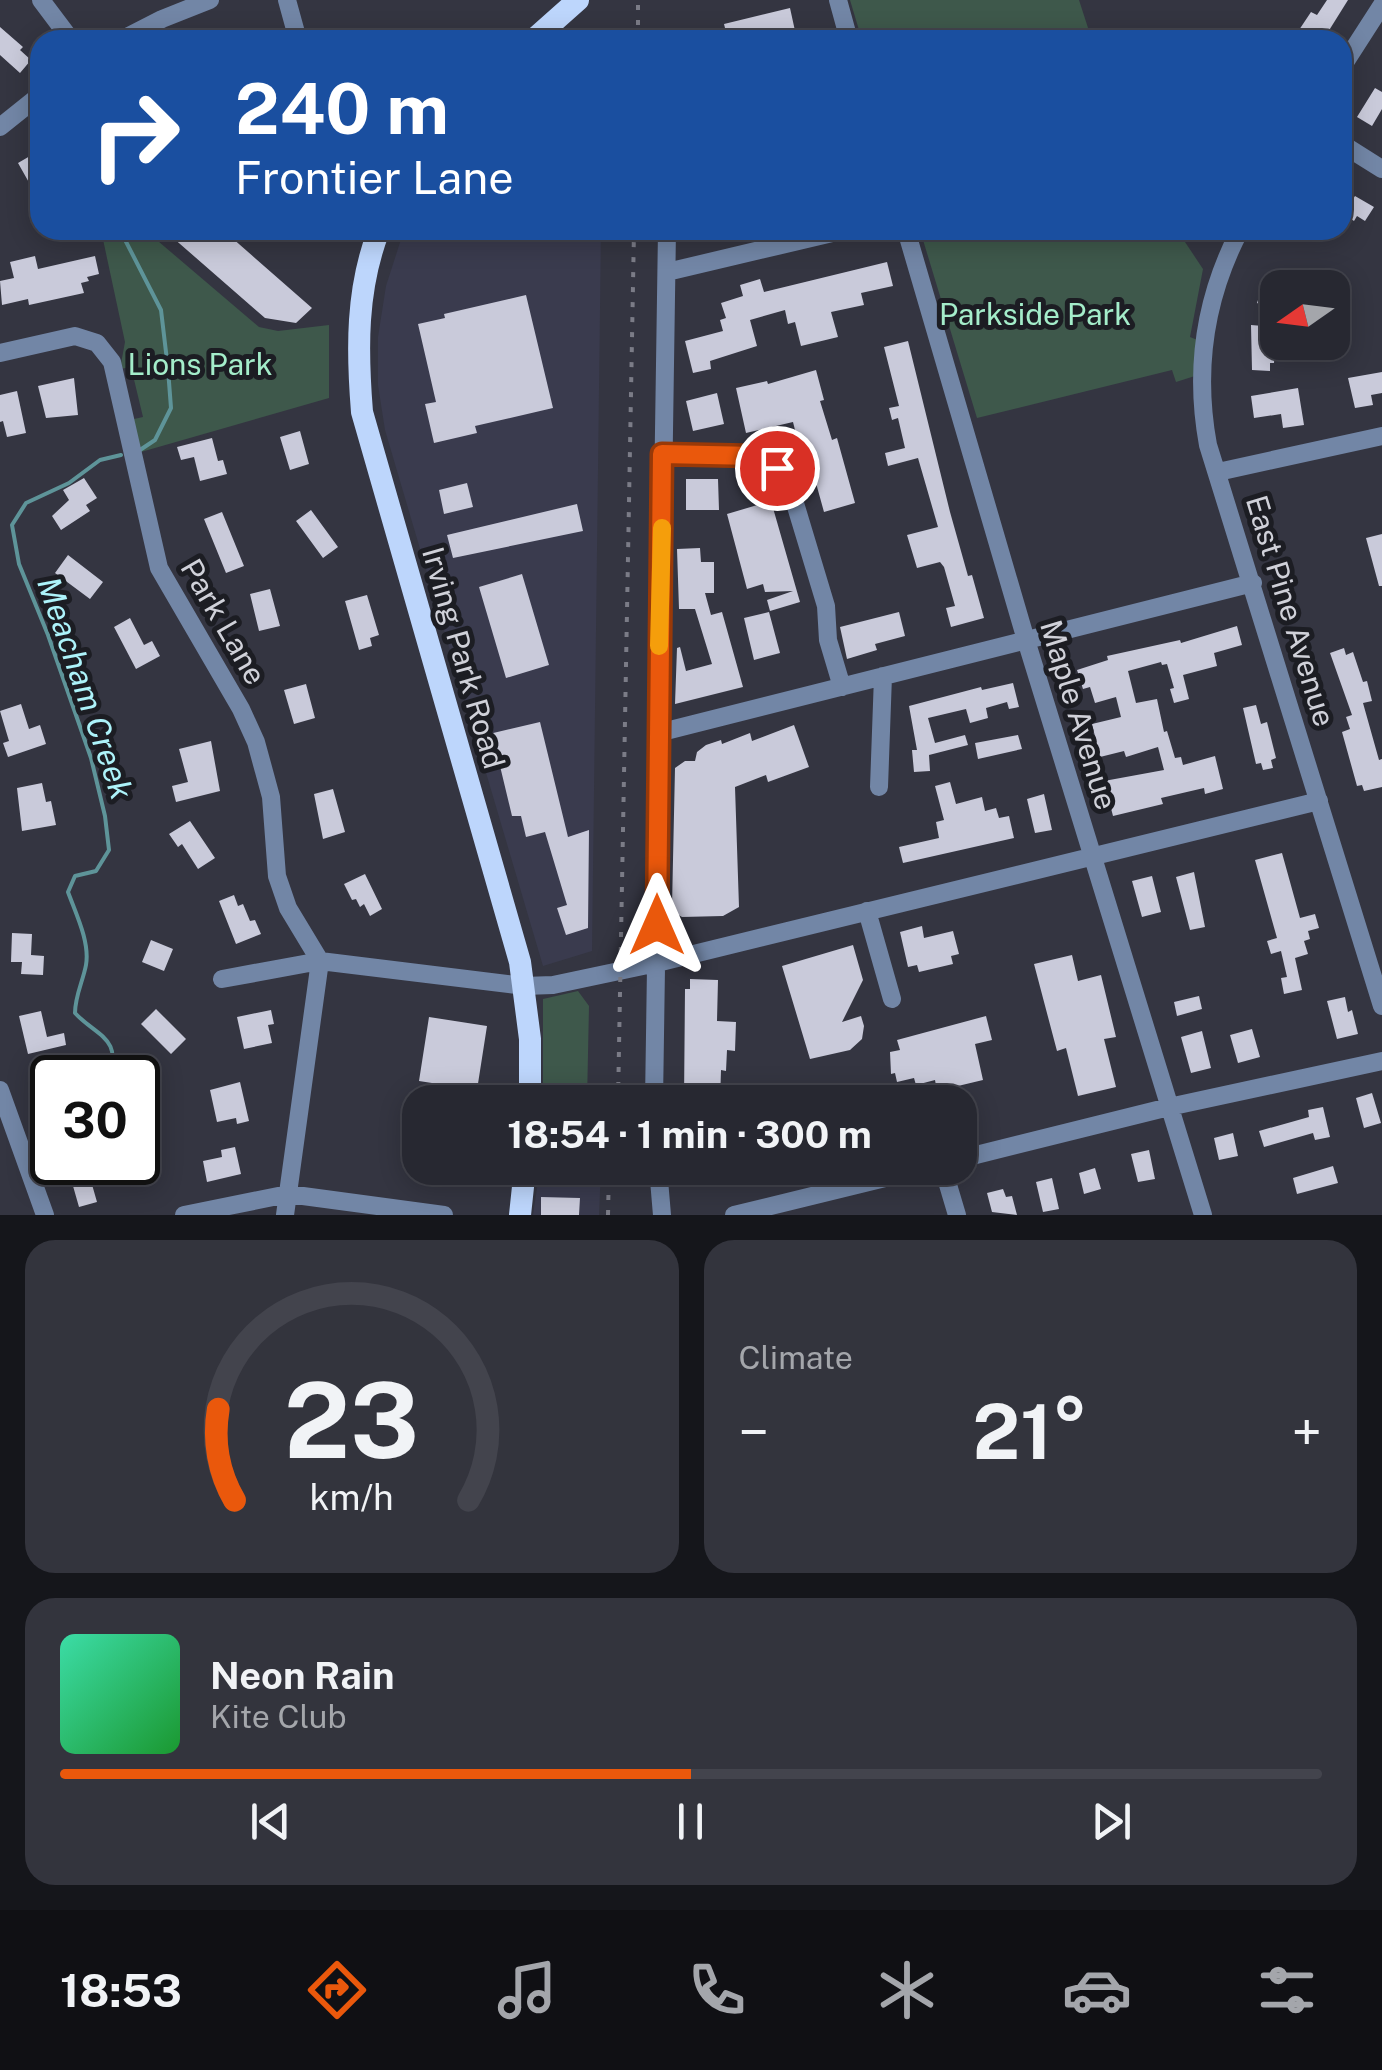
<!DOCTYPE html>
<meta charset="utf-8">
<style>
:root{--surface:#272831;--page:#33343d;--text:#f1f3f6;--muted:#a4a6ab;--line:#43444d;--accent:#ea580c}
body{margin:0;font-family:"Public Sans",sans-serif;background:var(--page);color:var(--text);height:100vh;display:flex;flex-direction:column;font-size:38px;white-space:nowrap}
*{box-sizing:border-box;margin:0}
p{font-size:32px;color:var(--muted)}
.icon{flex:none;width:55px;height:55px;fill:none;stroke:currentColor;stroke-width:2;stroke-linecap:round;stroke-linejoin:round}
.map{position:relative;height:1215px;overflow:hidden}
.details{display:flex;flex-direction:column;gap:25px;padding:25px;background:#15161b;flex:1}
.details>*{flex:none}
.guide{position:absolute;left:30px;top:30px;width:1322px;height:210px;border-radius:30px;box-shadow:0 5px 25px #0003,0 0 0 2px var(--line);background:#1a4fa0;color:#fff;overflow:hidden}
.needle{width:65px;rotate:256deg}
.fabs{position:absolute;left:1260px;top:270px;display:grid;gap:20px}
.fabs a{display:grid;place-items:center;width:90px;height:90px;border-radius:20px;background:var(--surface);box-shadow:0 5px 25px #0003,0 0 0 2px var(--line);font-size:50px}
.speed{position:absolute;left:30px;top:1055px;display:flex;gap:20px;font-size:50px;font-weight:700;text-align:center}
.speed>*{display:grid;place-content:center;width:130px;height:130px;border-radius:50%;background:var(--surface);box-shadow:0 5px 25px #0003,0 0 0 2px var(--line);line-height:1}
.speed .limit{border:5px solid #111;border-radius:15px;background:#fff;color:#111}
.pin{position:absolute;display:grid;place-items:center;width:85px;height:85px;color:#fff;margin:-42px;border:5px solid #fff;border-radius:50%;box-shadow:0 2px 10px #0007}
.me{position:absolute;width:110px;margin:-55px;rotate:0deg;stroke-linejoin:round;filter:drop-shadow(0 0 8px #0008)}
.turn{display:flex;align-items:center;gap:35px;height:210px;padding:0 40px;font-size:45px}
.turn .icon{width:130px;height:130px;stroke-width:2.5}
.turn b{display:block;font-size:70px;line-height:85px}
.big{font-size:75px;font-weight:700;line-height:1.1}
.details .tile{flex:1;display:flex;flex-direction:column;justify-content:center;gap:15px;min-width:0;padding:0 35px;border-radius:30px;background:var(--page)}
.details .dial{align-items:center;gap:0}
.dial svg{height:260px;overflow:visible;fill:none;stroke:var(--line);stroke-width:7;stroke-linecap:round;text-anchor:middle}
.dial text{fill:var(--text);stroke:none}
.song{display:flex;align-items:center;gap:30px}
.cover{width:120px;height:120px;border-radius:15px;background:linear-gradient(135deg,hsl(160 70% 55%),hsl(130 70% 35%))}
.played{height:10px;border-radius:5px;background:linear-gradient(90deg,var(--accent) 50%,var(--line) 50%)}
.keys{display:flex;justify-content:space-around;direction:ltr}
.heat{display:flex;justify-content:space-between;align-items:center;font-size:55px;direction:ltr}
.details .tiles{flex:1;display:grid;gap:25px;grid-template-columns:1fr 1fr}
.tile:last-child{grid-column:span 2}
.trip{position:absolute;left:402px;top:1085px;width:575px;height:100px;border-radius:30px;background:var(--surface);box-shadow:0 5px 25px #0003,0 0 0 2px var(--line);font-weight:700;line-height:100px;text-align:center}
.tabs{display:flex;height:160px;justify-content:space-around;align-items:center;background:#101014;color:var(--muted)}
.tabs .icon{width:70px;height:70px}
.tabs .selected{color:var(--accent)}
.tabs b{font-size:45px;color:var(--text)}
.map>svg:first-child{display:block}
</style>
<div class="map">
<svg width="1382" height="1215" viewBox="0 0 1382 1215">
<rect width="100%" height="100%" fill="#343541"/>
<path fill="#3a3b4e" d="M 404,230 L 601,230 L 592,951 L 543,966 L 385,430 L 378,385 L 378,337 L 386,286 Z
M 540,1168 L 601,1168 L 599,1215 L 533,1215 Z"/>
<path fill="#3e584b" d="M 850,0 L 1079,0 L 1089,31 L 1110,40 L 862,40 Z
M 101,230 L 145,230 L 259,327 L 278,331 L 329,325 L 329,398 L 141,452 L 125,421 L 143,417 L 131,367 L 120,369 L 125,342 Z
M 920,230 L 1177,230 L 1203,269 L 1190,337 L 1200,341 L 1198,375 L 1176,382 L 1172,370 L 977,418 Z
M 578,991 L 589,1006 L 587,1102 L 543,1102 L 543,999 Z"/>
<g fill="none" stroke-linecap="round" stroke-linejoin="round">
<path stroke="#5e9499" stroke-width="4" d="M 120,230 L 161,310 L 168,369 L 171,408 L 155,440 L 140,450
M 108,1078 C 124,1038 96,1036 75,1013 C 75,996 83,981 86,965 C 90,942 76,914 68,892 L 75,876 L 96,871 L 109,850 L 105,816 L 91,758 L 48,635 L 19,564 L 12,525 L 26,503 L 69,483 L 100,460 L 121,455"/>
</g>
<path fill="#c9cada" d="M 1327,0 L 1348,0 L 1323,40 L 1301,40 L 1295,36 L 1311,12 L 1317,15 Z
M 790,8 L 797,40 L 728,40 L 724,24 Z
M 0,27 L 23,47 L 20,50 L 31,60 L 20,73 L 0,55 Z
M 1375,88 L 1382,92 L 1382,109 L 1372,126 L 1357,117 Z
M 30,156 L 36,167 L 40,165 L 40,202 L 18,163 Z
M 1355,196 L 1374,207 L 1365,221 L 1357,216 L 1354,221 L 1342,213 L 1342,197 L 1351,202 Z
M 164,230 L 223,230 L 312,308 L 296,323 L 265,318 Z
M 35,256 L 38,269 L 95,256 L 99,274 L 87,277 L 89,281 L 81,283 L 84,293 L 29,305 L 28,299 L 2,305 L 0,281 L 14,278 L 10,262 Z
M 887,262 L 893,286 L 861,293 L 864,305 L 831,312 L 838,337 L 801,346 L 795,322 L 788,324 L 785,310 L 750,320 L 757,346 L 710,361 L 711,369 L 693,373 L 685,341 L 723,331 L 720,320 L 726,318 L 721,303 L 743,296 L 740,285 L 760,279 L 764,292 Z
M 1266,276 L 1278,280 L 1275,310 L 1257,303 Z
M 526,295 L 553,408 L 475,426 L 477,433 L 434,443 L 425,404 L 436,402 L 418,324 L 445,318 L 444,314 Z
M 1251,325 L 1276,327 L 1274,363 L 1270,363 L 1270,371 L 1252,370 Z
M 908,341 L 950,512 L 968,576 L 972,575 L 984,618 L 951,627 L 946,608 L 955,606 L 944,567 L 940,562 L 917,568 L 907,535 L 938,527 L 918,458 L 888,466 L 885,453 L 905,448 L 898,418 L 892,420 L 889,408 L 899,406 L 884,347 Z
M 816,370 L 824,400 L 820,401 L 832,440 L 837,438 L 855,503 L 824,512 L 803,436 L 797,438 L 793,422 L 746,433 L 736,388 L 767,381 L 768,384 Z
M 1382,372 L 1382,393 L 1371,395 L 1373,405 L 1355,408 L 1348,378 Z
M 74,378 L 78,415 L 46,418 L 38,386 Z
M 1298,388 L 1304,425 L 1283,428 L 1281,414 L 1254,418 L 1251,396 Z
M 17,391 L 26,433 L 7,437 L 3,421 L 0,422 L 0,395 Z
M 717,393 L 724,424 L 693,431 L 686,401 Z
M 300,431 L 309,464 L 290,470 L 280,437 Z
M 212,438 L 218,461 L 223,460 L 227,474 L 200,481 L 194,457 L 181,460 L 177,447 Z
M 84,478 L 97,498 L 86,505 L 90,511 L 61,530 L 52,516 L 69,500 L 63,490 Z
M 686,479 L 718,479 L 719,510 L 686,510 Z
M 467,483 L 473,507 L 444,514 L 439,490 Z
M 771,501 L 800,602 L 770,611 L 767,600 L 793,591 L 765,592 L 763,584 L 747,589 L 727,514 Z
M 577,504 L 583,531 L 453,558 L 447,535 Z
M 311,510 L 338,547 L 323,558 L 296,521 Z
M 222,512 L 244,566 L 226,573 L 204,519 Z
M 1382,534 L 1382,586 L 1379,586 L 1366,538 Z
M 700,548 L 701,562 L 714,562 L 714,593 L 705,593 L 711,615 L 722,612 L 743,687 L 675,704 L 677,648 L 680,647 L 686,671 L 712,664 L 695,609 L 679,609 L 677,549 Z
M 68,555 L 103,582 L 90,599 L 55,573 Z
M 522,574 L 549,665 L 506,678 L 479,587 Z
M 270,589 L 280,626 L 259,631 L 250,594 Z
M 367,595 L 379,635 L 370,638 L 372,646 L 359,650 L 345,601 Z
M 769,612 L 780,653 L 754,660 L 744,618 Z
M 899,612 L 905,636 L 875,644 L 877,650 L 847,659 L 840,627 Z
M 130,618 L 144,645 L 152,641 L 160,656 L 136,669 L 114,627 Z
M 1237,626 L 1242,645 L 1214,653 L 1217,666 L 1183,675 L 1189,699 L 1174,703 L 1170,689 L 1174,688 L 1167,664 L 1162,665 L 1161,662 L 1128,671 L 1136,703 L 1157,699 L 1164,732 L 1167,731 L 1175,758 L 1181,757 L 1183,765 L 1215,756 L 1223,789 L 1205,794 L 1204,788 L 1161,798 L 1163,804 L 1113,816 L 1104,781 L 1164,770 L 1158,747 L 1126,757 L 1124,751 L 1100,757 L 1092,724 L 1121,717 L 1116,697 L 1095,703 L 1090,687 L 1083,689 L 1077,670 L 1108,660 L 1107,656 L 1180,640 L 1181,643 Z
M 1344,648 L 1346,655 L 1353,652 L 1363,682 L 1367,681 L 1372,701 L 1363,703 L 1379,760 L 1382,759 L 1382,787 L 1364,791 L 1362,785 L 1357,786 L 1342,732 L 1350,729 L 1346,717 L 1352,715 L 1330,653 Z
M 1013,683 L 1019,707 L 1009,709 L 1007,702 L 986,708 L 988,718 L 970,723 L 966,709 L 928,718 L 935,743 L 965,735 L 968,745 L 929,755 L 930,771 L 914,772 L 912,750 L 917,750 L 909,706 L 981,687 L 982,690 Z
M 306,684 L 315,718 L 294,724 L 284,690 Z
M 21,704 L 29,729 L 40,725 L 46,744 L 8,757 L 3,743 L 9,741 L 0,711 Z
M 1256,705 L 1261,724 L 1267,722 L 1276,758 L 1271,760 L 1273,768 L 1263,770 L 1261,763 L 1256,764 L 1243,708 Z
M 540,722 L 568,837 L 589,830 L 588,928 L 566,935 L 557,908 L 567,905 L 545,832 L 526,837 L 521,816 L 512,816 L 500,766 L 493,768 L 489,751 L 493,750 L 489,734 Z
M 794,725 L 809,767 L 768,782 L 766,775 L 735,787 L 739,907 L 723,916 L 682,917 L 675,913 L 672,906 L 675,768 L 685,761 L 695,761 L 697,752 L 706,745 L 721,740 L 722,744 L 750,733 L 752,741 Z
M 1018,735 L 1022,749 L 978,759 L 975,743 Z
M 211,741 L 220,791 L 176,802 L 172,786 L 188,782 L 179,749 Z
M 950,782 L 956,804 L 982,797 L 985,811 L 996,808 L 999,818 L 1009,816 L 1014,838 L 903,863 L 899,847 L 939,838 L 936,822 L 944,820 L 935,786 Z
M 42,783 L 46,802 L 51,801 L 56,825 L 22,831 L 17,788 Z
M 333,789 L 345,832 L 323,839 L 314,794 Z
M 1044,794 L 1052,830 L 1035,833 L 1027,799 Z
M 190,821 L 215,858 L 198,869 L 182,844 L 178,847 L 169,834 Z
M 1282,853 L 1300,918 L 1315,914 L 1319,928 L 1308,931 L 1310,939 L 1304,941 L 1308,954 L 1295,958 L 1302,990 L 1284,994 L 1281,978 L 1287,977 L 1281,951 L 1271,954 L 1267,941 L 1277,938 L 1255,860 Z
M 1194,872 L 1205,927 L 1190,930 L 1176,877 Z
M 365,874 L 382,909 L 370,916 L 364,904 L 360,907 L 356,899 L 352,900 L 344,884 Z
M 1152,876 L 1161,912 L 1142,917 L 1132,881 Z
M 234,895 L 238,906 L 243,904 L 250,921 L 255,920 L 261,934 L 236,944 L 219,901 Z
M 922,926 L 924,938 L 953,931 L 959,954 L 951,956 L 953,964 L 919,972 L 917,965 L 908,967 L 900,932 Z
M 12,933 L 32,934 L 31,955 L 44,956 L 43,975 L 21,974 L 22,962 L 11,962 Z
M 151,940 L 173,949 L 164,971 L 142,962 Z
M 853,945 L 863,980 L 842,1022 L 861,1016 L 864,1026 L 862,1039 L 850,1050 L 810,1059 L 782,966 Z
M 1072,955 L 1078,981 L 1101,975 L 1116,1037 L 1104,1039 L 1116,1087 L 1078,1096 L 1066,1048 L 1057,1051 L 1034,964 Z
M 690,979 L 718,980 L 717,1021 L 736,1022 L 735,1051 L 727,1050 L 726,1071 L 721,1070 L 720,1102 L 684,1102 L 685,989 L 690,989 Z
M 1199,996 L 1202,1009 L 1177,1016 L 1174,1002 Z
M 1345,997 L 1348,1012 L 1352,1010 L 1358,1034 L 1337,1039 L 1327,1001 Z
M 156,1009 L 186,1039 L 171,1054 L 141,1024 Z
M 271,1010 L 274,1024 L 268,1025 L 272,1043 L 244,1049 L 237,1017 Z
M 41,1011 L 47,1037 L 64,1033 L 66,1045 L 28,1054 L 19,1016 Z
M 986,1016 L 992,1040 L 975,1044 L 983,1080 L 937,1091 L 935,1080 L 916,1085 L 914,1078 L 897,1082 L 895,1073 L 891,1074 L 890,1052 L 900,1050 L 897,1040 Z
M 429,1017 L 487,1026 L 477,1090 L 419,1081 Z
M 1252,1029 L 1260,1057 L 1238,1063 L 1230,1035 Z
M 1202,1031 L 1211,1068 L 1191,1073 L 1181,1037 Z
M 240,1082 L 249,1121 L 237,1124 L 236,1118 L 217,1122 L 210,1090 Z
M 852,1084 L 857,1102 L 792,1102 L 792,1099 Z
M 1372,1093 L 1381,1123 L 1364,1128 L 1356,1098 Z
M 1323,1107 L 1330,1137 L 1315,1140 L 1313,1133 L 1264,1147 L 1259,1131 L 1309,1117 L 1308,1110 Z
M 1233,1133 L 1238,1156 L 1219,1160 L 1214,1138 Z
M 235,1147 L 241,1174 L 207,1182 L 203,1161 L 222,1157 L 221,1150 Z
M 1149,1150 L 1155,1179 L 1138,1182 L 1131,1154 Z
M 1333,1166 L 1338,1183 L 1297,1194 L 1293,1178 Z
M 87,1167 L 97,1202 L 79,1207 L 69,1172 Z
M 1095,1168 L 1101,1189 L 1084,1194 L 1079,1173 Z
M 1052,1178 L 1059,1209 L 1043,1212 L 1036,1182 Z
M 1003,1189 L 1006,1197 L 1012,1196 L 1017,1215 L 992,1212 L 987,1193 Z
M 541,1197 L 580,1198 L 579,1215 L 541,1215 Z"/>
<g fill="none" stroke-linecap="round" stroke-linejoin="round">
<path stroke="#7286a6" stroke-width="18" d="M 41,0 L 71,40
M 287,0 L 298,40
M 838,0 L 849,40
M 121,40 L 162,19 L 210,0
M 1342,67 L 1382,5
M 0,127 L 40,95
M 1342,144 L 1382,169
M 906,230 L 1026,640 L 1203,1215
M 1240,230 C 1204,299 1194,369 1208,445 L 1382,1006
M 667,272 L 845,230
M 0,353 L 75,336 L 97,343 L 112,362 L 159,568 L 241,709 L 256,742 L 271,797 L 277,876 L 288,908 L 320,961
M 662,454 C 705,454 772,441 791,490 L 826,606 L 828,640 L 842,687
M 1218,472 L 1382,436
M 658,733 L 1253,583
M 879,787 L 883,676
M 867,911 L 892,999
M 222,979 L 320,961 L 524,986 L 553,985 L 657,963 L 1319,801
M 0,1090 L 45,1215
M 654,1102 L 667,230
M 960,1159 L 1169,1107 L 1382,1061
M 658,1168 L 662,1215
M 943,1168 L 957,1215
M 184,1215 L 288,1194 L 444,1215
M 285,1215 L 320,961
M 734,1215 L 926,1168"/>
<path stroke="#bdd6fc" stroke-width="22" d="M 533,40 L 578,0
M 379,230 C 356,289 357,350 362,412 L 520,962 L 530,1039 L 530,1102
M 520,1215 L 525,1168"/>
<path stroke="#7b7c87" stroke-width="4" stroke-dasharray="5 10" stroke-linecap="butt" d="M 638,40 L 638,0
M 618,1102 L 634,230
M 608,1215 L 609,1168"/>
</g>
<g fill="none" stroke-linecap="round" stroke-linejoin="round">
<defs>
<path id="route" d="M 657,925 L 662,454 L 755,456 L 777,468"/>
</defs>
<use href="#route" stroke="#983908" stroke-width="25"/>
<use href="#route" stroke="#ea580c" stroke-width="18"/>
<path stroke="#f59e0b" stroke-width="18" d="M 659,646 L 662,528"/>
</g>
<g text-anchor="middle" stroke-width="10" stroke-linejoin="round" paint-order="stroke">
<g font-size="30" fill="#a4edca" stroke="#1c1d23">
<text x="1035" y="325">Parkside Park</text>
<text x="200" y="375">Lions Park</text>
</g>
<g font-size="30" fill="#d0d1d9" stroke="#1c1d23">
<text transform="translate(1290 611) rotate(73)" y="10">East Pine Avenue</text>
<text transform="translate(223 622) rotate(60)" y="10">Park Lane</text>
<text transform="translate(463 658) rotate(74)" y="10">Irving Park Road</text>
<text transform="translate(1078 715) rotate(73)" y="10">Maple Avenue</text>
</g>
<g font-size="32" font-style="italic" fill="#adf3fa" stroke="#1c1d23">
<text transform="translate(85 688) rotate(71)" y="11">Meacham Creek</text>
</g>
</g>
</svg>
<div class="fabs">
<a><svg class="needle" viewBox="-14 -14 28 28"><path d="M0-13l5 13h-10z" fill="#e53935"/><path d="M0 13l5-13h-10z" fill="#a4a6ab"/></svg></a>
</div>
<div class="speed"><div class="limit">30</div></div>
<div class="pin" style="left:777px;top:468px;background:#d93025"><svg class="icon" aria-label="arrive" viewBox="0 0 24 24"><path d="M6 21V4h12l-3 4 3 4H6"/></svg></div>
<svg class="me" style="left:657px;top:925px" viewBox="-20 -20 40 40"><path d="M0-17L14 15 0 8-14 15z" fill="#ea580c" stroke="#fff" stroke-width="4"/></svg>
<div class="trip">18:54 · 1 min · 300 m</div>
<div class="guide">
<div class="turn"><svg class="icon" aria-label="right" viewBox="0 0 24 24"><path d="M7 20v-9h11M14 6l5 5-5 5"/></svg><div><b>240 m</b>Frontier Lane</div></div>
</div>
</div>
<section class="details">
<div class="tiles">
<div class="tile dial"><svg viewBox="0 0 100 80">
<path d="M14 69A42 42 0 1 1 86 69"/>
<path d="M14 69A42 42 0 0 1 9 41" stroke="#ea580c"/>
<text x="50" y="56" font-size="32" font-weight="700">23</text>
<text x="50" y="72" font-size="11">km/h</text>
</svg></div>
<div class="tile"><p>Climate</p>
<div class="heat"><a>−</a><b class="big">21°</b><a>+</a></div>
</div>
<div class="tile">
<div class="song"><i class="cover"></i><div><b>Neon Rain</b><p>Kite Club</p></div></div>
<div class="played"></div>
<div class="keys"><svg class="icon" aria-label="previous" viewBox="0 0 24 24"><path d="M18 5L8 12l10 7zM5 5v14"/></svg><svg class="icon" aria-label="pause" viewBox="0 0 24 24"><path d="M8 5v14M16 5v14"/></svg><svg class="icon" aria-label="next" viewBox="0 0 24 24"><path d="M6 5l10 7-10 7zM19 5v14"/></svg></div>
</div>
</div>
</section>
<nav class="tabs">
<b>18:53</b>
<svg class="icon selected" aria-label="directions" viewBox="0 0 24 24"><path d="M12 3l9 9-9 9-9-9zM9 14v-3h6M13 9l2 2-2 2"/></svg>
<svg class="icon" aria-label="music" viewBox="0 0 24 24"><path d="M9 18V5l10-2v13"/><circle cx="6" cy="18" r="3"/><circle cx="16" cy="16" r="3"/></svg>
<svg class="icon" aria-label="phone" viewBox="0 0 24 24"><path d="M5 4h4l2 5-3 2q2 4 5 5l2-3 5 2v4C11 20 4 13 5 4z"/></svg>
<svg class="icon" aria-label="climate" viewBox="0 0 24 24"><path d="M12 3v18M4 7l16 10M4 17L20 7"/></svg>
<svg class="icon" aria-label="car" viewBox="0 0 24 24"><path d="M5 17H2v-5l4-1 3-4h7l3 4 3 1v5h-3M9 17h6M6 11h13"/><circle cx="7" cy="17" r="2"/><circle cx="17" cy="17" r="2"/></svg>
<svg class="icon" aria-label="filters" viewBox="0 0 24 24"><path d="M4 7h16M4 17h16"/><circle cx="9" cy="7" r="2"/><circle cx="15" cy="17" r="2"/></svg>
</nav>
